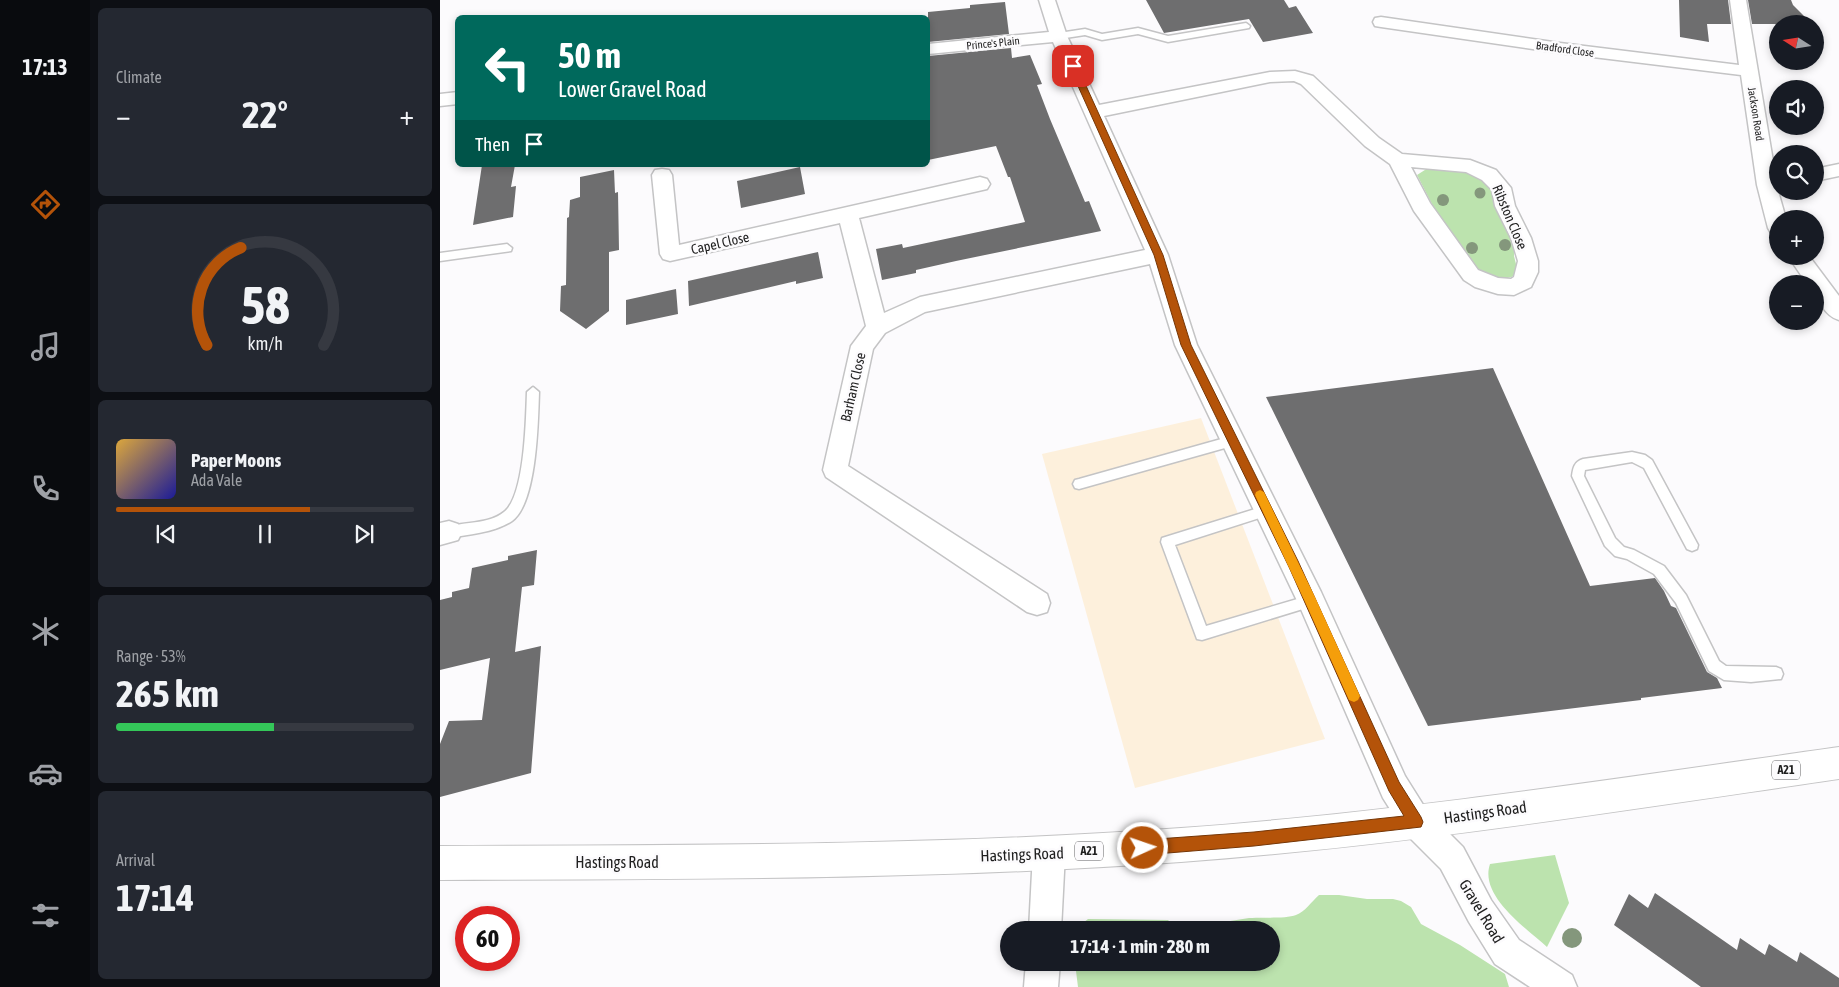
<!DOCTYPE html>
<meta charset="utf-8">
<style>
:root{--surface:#171b24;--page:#242831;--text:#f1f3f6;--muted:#9ea1a6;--line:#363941;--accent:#b45309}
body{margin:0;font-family:"Asap Condensed",sans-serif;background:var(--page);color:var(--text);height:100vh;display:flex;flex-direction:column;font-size:19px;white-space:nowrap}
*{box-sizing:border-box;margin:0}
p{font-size:16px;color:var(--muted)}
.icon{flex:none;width:28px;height:28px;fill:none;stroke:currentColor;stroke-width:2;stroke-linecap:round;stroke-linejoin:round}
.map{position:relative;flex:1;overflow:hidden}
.details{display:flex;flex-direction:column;gap:8px;padding:8px;background:#0d0f14;width:350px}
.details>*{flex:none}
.guide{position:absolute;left:15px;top:15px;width:475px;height:152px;border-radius:8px;box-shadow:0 2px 8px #0003;background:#00695c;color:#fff;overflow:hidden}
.needle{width:32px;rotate:282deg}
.fabs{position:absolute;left:1329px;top:15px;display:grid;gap:10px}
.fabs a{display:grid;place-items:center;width:55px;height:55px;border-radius:50%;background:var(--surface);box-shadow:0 2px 8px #0003;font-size:25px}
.speed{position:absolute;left:15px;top:906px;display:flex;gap:10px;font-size:25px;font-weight:700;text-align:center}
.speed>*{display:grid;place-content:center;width:65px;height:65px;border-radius:50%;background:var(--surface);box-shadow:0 2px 8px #0003;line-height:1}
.speed .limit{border:8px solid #d22;background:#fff;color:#111}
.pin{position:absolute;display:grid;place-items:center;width:42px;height:42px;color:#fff;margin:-21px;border-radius:10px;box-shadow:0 2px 8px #0006}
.me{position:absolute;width:55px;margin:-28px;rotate:87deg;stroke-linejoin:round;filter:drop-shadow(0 0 4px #0008)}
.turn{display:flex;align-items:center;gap:18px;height:105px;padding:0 20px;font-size:22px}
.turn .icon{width:65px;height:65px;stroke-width:2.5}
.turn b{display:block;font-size:35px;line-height:42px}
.then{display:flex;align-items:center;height:48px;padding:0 20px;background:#0003;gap:10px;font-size:19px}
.big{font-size:38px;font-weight:700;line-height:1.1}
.details .widget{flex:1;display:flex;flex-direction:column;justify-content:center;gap:8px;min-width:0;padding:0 18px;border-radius:8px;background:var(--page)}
.details .dial{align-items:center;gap:0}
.dial svg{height:130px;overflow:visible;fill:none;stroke:var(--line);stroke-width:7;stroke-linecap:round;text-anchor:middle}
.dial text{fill:var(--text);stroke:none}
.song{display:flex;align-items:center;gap:15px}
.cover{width:60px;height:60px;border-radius:8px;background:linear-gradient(135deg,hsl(40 70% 55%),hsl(240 70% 35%))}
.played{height:5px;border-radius:2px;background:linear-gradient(90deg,var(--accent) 65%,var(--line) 65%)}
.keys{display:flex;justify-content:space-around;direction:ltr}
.heat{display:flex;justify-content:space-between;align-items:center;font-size:28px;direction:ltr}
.charge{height:8px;border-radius:4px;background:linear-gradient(90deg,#34c759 53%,var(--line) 0)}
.trip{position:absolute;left:560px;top:921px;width:280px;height:50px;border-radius:25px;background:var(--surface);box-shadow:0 2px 8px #0003;font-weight:700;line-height:50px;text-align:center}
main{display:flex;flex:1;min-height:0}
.tab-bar{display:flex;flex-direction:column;width:90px;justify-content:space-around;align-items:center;background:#090b0e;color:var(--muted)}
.tab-bar .icon{width:35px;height:35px}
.tab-bar .current{color:var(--accent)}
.tab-bar b{font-size:22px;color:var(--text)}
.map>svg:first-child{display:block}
</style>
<main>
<nav class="tab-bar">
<b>17:13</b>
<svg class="icon current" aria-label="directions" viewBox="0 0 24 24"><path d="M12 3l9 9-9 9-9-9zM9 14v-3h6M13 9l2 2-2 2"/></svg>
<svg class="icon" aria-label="music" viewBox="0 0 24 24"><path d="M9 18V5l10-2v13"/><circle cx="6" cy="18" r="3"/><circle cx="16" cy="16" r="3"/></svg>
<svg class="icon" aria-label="phone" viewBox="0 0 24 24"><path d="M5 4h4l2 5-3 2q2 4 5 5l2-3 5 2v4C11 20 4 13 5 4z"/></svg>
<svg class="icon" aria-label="climate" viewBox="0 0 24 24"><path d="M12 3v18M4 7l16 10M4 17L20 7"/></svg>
<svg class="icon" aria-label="car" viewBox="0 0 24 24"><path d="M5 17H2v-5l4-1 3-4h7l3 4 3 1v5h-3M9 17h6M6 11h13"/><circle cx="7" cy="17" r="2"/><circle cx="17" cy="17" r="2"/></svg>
<svg class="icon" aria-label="filters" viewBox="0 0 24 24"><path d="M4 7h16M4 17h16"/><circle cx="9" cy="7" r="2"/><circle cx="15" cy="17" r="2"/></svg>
</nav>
<section class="details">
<div class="widget"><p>Climate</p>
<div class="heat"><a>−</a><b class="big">22°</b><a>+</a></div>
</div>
<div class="widget dial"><svg viewBox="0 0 100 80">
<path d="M14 69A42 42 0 1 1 86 69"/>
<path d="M14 69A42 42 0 0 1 35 9" stroke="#b45309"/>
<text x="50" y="56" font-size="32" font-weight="700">58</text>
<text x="50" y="72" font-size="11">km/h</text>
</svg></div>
<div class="widget">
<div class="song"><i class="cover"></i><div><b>Paper Moons</b><p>Ada Vale</p></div></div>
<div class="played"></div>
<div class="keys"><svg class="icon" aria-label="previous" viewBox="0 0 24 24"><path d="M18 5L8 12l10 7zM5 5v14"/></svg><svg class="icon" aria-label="pause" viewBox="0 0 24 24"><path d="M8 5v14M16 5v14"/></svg><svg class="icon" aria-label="next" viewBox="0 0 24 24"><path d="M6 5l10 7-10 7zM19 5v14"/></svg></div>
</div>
<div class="widget"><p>Range · 53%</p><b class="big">265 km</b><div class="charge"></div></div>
<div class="widget"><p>Arrival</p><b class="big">17:14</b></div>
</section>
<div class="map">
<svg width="1399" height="987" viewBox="0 0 1399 987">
<rect width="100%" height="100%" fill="#fcfbfd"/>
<path fill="#fdf0dc" d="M 761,418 L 885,739 L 695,788 L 602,454 Z"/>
<path fill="#bce3ae" d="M 988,168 L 1033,174 L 1042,179 L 1051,189 L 1066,230 L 1074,245 L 1074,256 L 1077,268 L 1074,276 C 1058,282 1045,277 1034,265 L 996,212 L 977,175 Z
M 1115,855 L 1129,903 L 1107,947 C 1086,928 1039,896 1050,864 Z
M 879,895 L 899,895 L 927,899 L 953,899 L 961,901 L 971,907 L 981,924 L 1020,945 L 1065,974 L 1069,987 L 638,987 L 635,963 L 831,962 L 831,930 L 634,930 L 648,919 L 728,920 L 735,927 C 760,926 784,922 809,918 C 821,917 846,919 856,915 C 865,912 871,902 879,895 Z"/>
<path fill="#6e6e6f" d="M 706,0 L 844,0 L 849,8 L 856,6 L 873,33 L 823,42 L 809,19 L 724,33 Z
M 1239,0 L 1288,0 L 1291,24 L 1267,24 L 1269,42 L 1240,37 Z
M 1308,0 L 1351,0 L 1353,5 L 1372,24 L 1338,24 L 1338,26 L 1335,24 L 1312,24 Z
M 565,2 L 569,34 L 488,42 L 488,12 L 530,8 L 530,5 Z
M 571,48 L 572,58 L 590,55 L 602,84 L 597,85 L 610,119 L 645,202 L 649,201 L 661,231 L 516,261 L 476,270 L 476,273 L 442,280 L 436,249 L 462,244 L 463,248 L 585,222 L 570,177 L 568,177 L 556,146 L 488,160 L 488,56 Z
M 42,165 L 75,165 L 71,187 L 76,186 L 73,217 L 33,225 Z
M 360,167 L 365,194 L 301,208 L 297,181 Z
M 174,170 L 175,193 L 178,192 L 179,250 L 169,252 L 169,311 L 146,329 L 120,311 L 121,286 L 126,285 L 127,218 L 129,217 L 130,200 L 140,197 L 140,177 Z
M 378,252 L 383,278 L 356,284 L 356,281 L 249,306 L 248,281 Z
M 236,289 L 238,314 L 186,325 L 186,300 Z
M 1053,368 L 1150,586 L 1215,578 L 1224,591 L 1231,606 L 1236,608 L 1267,672 L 1277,678 L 1282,688 L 1201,698 L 1201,700 L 988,726 L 826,397 Z
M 97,550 L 94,585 L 82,587 L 75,652 L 101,646 L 91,773 L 0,797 L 0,744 L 9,721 L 42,720 L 50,658 L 0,670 L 0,600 L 12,597 L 12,592 L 29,588 L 32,568 L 68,560 L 68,556 Z
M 1215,893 L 1297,950 L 1300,938 L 1325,955 L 1329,944 L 1357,962 L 1360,952 L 1399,978 L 1399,987 L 1261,987 L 1174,925 L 1189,894 L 1208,908 Z"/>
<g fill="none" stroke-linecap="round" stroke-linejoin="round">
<defs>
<path id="service" d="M 806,23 L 810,26 L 809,28 L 728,42 L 698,34 L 662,40 L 645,35 L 619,39 L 615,36 L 619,33 L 645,29 L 662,34 L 698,28 L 728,36 Z
M 67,244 L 72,248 L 71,251 L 0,261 L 0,253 Z
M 93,387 L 99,392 C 98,421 97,503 72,521 C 54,533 29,534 9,538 L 4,536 L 3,532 L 4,528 C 23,521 48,525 64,512 C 85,496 86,418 87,392 Z
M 792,436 L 796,437 L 798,441 L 796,445 L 792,446 L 639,489 L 635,488 L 633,484 L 635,480 L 639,479 Z
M 1192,452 L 1205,455 L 1212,460 L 1258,545 L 1257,549 L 1252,551 L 1247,549 L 1204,468 L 1192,462 L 1145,470 L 1144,476 L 1175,538 L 1184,547 L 1194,550 L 1224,566 L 1246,595 L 1279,661 L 1286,666 L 1336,667 L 1341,669 L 1343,674 L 1341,679 L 1311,682 L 1284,680 L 1269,671 L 1236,603 L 1214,574 L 1187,559 L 1175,556 L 1165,546 L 1132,476 C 1133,468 1134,462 1143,459 Z
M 828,505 L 832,506 L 834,510 L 832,514 L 735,545 L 766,626 L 871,595 L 876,597 L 878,601 L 876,605 L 762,640 L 757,639 L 721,542 L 722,538 Z"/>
<path id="minor" d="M 599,0 L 615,0 L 627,36 L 659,105 L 830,72 L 855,71 L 873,76 L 939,138 L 962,154 L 1030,160 L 1056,170 L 1071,188 L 1075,206 L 1091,238 L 1098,261 L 1098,272 L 1091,287 L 1074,295 L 1058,294 L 1035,287 L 1024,280 L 974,211 L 950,164 L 925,146 L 861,84 L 854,81 L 830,82 L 664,116 L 728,255 L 757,345 L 881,592 L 965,776 L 987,811 L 1023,847 L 1051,900 L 1079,940 L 1132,975 L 1137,987 L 1090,987 L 1055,964 L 1029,922 L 1001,869 L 965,833 L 943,798 L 860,607 L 735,345 L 710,264 L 485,312 L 445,333 L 433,349 L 408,466 L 607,594 L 610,603 L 607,612 L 597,615 L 587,612 L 386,477 L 383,470 L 411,346 L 426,326 L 400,223 L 230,261 L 223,259 L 220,254 L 212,175 L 215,170 L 222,169 L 229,170 L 232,175 L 239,245 L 540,177 L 547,179 L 550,184 L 547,189 L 419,218 L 444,313 L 480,297 L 705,250 L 613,42 L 488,54 L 488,44 L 609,32 ZM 971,167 L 1026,172 L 1042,180 L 1052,190 L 1055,206 L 1071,238 L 1078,261 L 1074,277 L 1071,279 L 1058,278 L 1038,270 L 990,203 Z
M 1290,0 L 1306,0 L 1338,191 L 1346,219 L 1338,219 L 1338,235 L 1331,233 L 1328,228 L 1317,185 L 1301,75 L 1120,53 L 941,27 L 935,26 L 933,22 L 935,18 L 941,17 L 1120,43 L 1299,65 Z
M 18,92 L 18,104 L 0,106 L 0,94 Z
M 1399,164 L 1399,176 L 1375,181 L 1375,169 Z
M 1348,256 L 1369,256 L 1399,296 L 1399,320 C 1385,316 1375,298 1375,284 L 1367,284 Z
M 9,521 L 18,524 L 22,532 L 18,540 L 0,545 L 0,523 Z
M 609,837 L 620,842 L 625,853 L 621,930 L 589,930 L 593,853 L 598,842 Z
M 586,962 L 620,962 L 618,987 L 584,987 Z"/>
<path id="primary" d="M 1399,747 L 1399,779 C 1180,811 961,846 741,862 C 494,880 247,879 0,880 L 0,846 C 247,845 494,846 741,828 C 961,812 1180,778 1399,747 Z"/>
</defs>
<use href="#service" stroke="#c4c4c5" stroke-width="3"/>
<use href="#minor" stroke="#c4c4c5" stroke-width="3"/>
<use href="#primary" stroke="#c4c4c5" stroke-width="2"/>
<use href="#service" fill="#fff" fill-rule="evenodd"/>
<use href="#minor" fill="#fff" fill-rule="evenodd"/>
<use href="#primary" fill="#fff" fill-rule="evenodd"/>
</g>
<g fill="#84977c">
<circle cx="1040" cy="193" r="5.5"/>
<circle cx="1003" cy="200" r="6"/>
<circle cx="1065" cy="245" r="6"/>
<circle cx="1032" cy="248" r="6"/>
<circle cx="1132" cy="938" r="10"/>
</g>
<path fill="#b45309" stroke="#753606" d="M 633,64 L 637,66 L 723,255 L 751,345 L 858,561 L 959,782 L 981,817 L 983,822 L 981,827 L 814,846 L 703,855 L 698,853 L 696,848 L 698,842 L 703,840 L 814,832 L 964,816 L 949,791 L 849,567 L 741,345 L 714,255 L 629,66 Z"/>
<path fill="#f59e0b" d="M 820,490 L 824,492 L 875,597 L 920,696 L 918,700 L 914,702 L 909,700 L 866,604 L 815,495 L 816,492 Z"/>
<g text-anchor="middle" stroke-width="5" stroke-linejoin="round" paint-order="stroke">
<g font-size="11" fill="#1f1f1f" stroke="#fcfbfd">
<text transform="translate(553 43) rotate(-6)" y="4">Prince's Plain</text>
<text transform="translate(1125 49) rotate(8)" y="4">Bradford Close</text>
<text transform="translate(1316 114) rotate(81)" y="4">Jackson Road</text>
</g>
<g fill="#fcfbfd" stroke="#616162" stroke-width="1">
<rect x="1332" y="760.5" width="28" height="19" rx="4"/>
<rect x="635" y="841.5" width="28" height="19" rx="4"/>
</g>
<g font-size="12" font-weight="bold" fill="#1f1f1f">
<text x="1346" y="774">A21</text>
<text x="649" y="855">A21</text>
</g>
<g font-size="14" fill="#1f1f1f" stroke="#fcfbfd">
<text transform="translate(1070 217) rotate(67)" y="5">Ribston Close</text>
<text transform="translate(280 243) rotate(-13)" y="5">Capel Close</text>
<text transform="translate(413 387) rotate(-77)" y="5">Barham Close</text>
</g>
<g font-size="16" fill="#1f1f1f" stroke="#fcfbfd">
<text transform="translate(1045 812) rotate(-8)" y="6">Hastings Road</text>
<text transform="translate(582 854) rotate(-2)" y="6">Hastings Road</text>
<text x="177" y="868">Hastings Road</text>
<text transform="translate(1042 911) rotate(59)" y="6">Gravel Road</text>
</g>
</g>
</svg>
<div class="fabs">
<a><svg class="needle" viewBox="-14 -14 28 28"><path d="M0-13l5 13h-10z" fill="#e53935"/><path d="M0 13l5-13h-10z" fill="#9ea1a6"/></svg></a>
<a><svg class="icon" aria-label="sound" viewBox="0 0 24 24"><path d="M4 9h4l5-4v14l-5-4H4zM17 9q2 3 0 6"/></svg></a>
<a><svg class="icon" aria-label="search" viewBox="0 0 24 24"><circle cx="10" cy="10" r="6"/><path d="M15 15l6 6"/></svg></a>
<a>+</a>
<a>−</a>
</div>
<div class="speed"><div class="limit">60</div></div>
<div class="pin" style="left:633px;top:66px;background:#d93025"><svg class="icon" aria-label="arrive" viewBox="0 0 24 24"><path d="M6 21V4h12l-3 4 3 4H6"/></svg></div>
<svg class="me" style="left:703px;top:848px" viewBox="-20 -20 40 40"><circle r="17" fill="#b45309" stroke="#fff" stroke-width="3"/><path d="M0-11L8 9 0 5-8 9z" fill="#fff"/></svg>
<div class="trip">17:14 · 1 min · 280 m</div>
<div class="guide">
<div class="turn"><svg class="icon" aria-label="left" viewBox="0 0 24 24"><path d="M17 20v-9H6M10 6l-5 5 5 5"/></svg><div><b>50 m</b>Lower Gravel Road</div></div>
<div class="then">Then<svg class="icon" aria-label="arrive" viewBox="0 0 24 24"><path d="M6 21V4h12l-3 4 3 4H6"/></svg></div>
</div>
</div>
</main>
